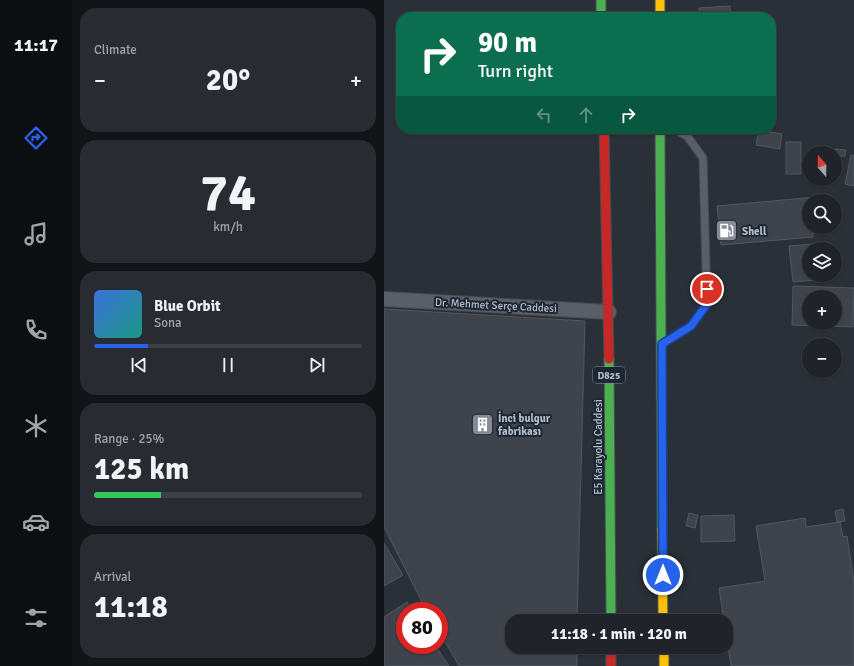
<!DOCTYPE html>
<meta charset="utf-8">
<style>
:root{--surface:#20242a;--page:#282c32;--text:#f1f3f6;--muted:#a2a4a8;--line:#3d4147;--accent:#2563eb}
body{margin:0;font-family:Signika,sans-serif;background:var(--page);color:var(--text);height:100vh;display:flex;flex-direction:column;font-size:15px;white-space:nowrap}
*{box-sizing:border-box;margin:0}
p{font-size:13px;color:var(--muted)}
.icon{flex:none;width:22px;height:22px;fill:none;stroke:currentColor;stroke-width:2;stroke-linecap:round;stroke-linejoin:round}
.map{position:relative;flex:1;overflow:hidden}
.sheet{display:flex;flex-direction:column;gap:8px;padding:8px;background:#121417;width:312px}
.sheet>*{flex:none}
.top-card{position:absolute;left:12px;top:12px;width:380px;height:122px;border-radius:16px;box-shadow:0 1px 3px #0004,0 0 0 1px var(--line);background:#0b6e4f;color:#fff;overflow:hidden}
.needle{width:26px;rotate:340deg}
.fabs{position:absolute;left:418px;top:146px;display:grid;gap:8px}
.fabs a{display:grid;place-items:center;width:40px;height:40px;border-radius:50%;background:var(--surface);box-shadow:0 1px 3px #0004,0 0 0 1px var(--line);font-size:20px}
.speed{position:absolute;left:12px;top:602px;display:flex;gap:8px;font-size:20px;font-weight:700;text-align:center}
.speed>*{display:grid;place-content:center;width:52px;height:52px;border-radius:50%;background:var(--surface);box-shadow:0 1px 3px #0004,0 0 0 1px var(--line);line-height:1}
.speed .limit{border:6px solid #d22;background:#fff;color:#111}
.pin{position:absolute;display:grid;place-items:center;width:34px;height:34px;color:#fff;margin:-17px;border:2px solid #fff;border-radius:50%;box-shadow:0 1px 4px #0007}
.me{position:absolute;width:44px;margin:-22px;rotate:0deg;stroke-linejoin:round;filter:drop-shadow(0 0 3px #0008)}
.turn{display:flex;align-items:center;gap:14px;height:84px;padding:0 16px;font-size:18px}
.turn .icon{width:52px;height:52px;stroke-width:2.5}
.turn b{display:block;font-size:28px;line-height:34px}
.lanes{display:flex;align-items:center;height:38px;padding:0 16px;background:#0003;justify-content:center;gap:20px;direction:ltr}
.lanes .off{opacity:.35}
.big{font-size:30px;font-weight:700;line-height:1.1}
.sheet .card{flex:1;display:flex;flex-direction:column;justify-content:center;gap:6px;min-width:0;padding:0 14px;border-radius:16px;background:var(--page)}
.sheet .dial{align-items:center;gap:0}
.dial b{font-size:52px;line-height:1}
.song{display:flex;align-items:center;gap:12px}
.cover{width:48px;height:48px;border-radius:6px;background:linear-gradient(135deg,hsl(220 70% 55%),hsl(170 70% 35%))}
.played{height:4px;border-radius:2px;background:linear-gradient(90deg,var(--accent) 20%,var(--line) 20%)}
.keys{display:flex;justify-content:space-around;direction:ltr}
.heat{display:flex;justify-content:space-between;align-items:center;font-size:22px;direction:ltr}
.charge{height:6px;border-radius:3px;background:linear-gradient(90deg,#34c759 25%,var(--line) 0)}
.trip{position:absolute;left:121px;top:614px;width:228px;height:40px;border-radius:16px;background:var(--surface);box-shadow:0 1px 3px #0004,0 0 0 1px var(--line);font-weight:700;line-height:40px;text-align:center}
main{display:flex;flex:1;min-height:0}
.tab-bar{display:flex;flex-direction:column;width:72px;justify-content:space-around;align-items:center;background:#0d0e11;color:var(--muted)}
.tab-bar .icon{width:28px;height:28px}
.tab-bar .active{color:var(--accent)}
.tab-bar b{font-size:18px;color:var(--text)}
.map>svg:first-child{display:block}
</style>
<main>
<nav class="tab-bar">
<b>11:17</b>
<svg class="icon active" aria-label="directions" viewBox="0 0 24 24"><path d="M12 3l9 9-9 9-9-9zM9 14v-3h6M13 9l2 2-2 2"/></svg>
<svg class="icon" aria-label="music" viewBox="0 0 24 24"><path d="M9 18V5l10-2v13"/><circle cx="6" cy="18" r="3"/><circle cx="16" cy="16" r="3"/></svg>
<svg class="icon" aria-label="phone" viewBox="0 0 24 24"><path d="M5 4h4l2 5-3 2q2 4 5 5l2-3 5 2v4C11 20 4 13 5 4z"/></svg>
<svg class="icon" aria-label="climate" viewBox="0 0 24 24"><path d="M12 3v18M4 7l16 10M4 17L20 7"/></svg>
<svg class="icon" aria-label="car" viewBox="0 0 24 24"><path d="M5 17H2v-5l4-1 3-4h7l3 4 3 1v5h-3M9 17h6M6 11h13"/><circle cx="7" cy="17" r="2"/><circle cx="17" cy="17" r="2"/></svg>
<svg class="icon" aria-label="filters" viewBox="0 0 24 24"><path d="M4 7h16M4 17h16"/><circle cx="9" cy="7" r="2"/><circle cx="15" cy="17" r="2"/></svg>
</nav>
<section class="sheet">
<div class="card"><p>Climate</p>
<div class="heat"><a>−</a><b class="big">20°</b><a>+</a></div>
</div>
<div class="card dial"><b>74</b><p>km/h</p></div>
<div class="card">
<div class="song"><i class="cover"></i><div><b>Blue Orbit</b><p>Sona</p></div></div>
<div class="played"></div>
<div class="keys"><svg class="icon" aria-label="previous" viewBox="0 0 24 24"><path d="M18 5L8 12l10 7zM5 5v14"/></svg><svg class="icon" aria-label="pause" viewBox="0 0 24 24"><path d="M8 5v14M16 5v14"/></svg><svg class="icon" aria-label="next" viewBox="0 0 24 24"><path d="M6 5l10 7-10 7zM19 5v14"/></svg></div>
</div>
<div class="card"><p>Range · 25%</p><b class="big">125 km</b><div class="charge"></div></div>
<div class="card"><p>Arrival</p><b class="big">11:18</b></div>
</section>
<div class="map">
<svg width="470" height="666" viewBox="0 0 470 666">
<rect width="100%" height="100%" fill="#2a3038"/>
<path fill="#3f444c" stroke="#52575f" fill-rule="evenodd" d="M 346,6 L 347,17 L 316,17 L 315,8 Z
M 375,130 L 398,134 L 396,149 L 372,145 Z
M 402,142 L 417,142 L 417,174 L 402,174 Z
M 451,149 L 462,150 L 461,156 L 456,156 L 455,169 L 451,169 Z
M 467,155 L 470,156 L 470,186 L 461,184 Z
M 432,197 L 432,201 L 425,201 L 425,227 L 434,227 L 435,232 L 429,233 L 429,237 L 337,245 L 333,206 Z
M 429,244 L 430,249 L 425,249 L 425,275 L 432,275 L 433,280 L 409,282 L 405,246 Z
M 409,286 L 470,288 L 469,327 L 408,325 ZM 425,297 L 451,297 L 451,323 L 425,323 Z
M 0,309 L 201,321 L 193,621 L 128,621 L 128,647 L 193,647 L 193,666 L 75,666 L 55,631 L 55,611 L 44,611 L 37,600 L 0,527 Z
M 459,509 L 461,521 L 453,522 L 451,511 Z
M 305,513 L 314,515 L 311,528 L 302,526 Z
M 350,515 L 351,541 L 317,542 L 317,516 Z
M 421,518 L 422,527 L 456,522 L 459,537 L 463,536 L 470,582 L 470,666 L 347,666 L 342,632 L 342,621 L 340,621 L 335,588 L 381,581 L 372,526 Z
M 0,543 L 19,575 L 0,586 Z
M 23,602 L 29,611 L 21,611 L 21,645 L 51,645 L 65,666 L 0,666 L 0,617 Z"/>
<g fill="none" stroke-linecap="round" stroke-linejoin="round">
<defs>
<path id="lane" d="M 280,343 L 307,326 L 323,304 L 319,158 L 303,136 L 290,129"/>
<path id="street" d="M 0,299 L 225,312"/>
<path id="fast" d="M 217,0 L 217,17
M 276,129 L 278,529
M 225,359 L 227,621"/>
<path id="slow" d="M 276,0 L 276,17
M 278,529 L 279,621
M 280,647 L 280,666"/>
<path id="jam" d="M 220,129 L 225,359
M 227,647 L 227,666"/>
</defs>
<use href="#lane" stroke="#484c55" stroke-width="9"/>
<use href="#street" stroke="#484c55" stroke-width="16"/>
<use href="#fast" stroke="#474c53" stroke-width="11"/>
<use href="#slow" stroke="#474c53" stroke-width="11"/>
<use href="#jam" stroke="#474c53" stroke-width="11"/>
<use href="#lane" stroke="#5a5e66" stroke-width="7"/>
<use href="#street" stroke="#5a5e66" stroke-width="14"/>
<use href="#fast" stroke="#4caf50" stroke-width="9"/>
<use href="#slow" stroke="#ffc107" stroke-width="9"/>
<use href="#jam" stroke="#c62828" stroke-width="9"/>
</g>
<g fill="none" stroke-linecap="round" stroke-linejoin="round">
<defs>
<path id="route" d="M 279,575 L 278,344 L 307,326 L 323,304 L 323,289"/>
</defs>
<use href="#route" stroke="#184099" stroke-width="10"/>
<use href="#route" stroke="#2563eb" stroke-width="7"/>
</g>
<defs>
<symbol id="fuel-square" viewBox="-11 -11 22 22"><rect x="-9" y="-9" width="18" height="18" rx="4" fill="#848b96" stroke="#1d2633"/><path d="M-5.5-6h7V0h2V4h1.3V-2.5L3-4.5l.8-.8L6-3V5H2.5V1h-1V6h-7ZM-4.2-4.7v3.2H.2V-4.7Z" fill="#fff"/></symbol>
<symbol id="building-square" viewBox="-11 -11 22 22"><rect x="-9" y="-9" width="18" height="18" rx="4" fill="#848b96" stroke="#1d2633"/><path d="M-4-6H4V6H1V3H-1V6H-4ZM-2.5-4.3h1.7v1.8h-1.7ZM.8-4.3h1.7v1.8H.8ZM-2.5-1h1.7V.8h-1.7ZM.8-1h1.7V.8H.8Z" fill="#fff"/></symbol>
</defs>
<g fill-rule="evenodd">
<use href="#fuel-square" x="330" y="218" width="25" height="25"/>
<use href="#building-square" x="86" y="412" width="25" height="25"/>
</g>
<g text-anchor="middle" stroke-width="4" stroke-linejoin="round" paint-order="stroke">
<rect fill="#1d2633" stroke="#878f9c" stroke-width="1" x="209" y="367" width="32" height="16" rx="3"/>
<g font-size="10" font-weight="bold" fill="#b4bcc9">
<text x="225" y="379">D825</text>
</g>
<g font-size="11" font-weight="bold" fill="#b4bcc9" stroke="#1d2633" text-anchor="start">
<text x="358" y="235">Shell</text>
<text x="114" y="422">İnci bulgur<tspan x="114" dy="13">fabrikası</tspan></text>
</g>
<g font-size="11" fill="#b4bcc9" stroke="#1d2633">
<text transform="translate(112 305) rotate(3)" y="4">Dr. Mehmet Serçe Caddesi</text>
<text transform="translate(214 447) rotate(-90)" y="4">E5 Karayolu Caddesi</text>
</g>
</g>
</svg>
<div class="fabs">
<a><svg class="needle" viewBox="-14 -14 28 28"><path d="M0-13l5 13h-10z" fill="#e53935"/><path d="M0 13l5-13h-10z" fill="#a2a4a8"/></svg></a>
<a><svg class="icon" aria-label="search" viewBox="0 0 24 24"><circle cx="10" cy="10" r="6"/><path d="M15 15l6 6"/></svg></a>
<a><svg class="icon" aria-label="layers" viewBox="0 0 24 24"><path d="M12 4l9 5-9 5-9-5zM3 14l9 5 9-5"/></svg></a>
<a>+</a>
<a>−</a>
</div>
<div class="speed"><div class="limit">80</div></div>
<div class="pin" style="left:323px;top:289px;background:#d93025"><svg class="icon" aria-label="arrive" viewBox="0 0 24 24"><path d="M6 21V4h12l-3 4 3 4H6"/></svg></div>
<svg class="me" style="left:279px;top:575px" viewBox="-20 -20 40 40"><circle r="17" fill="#2563eb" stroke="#fff" stroke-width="3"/><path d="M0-11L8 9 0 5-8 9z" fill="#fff"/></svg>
<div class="trip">11:18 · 1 min · 120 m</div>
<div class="top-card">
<div class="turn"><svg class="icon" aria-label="right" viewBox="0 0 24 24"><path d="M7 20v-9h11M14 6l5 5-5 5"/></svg><div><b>90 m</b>Turn right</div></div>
<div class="lanes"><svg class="icon off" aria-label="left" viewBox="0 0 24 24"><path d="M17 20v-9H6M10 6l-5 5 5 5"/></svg><svg class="icon off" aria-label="ahead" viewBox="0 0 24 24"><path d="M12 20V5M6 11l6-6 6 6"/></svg><svg class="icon" aria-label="right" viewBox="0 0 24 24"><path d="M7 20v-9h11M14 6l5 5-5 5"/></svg></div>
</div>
</div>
</main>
